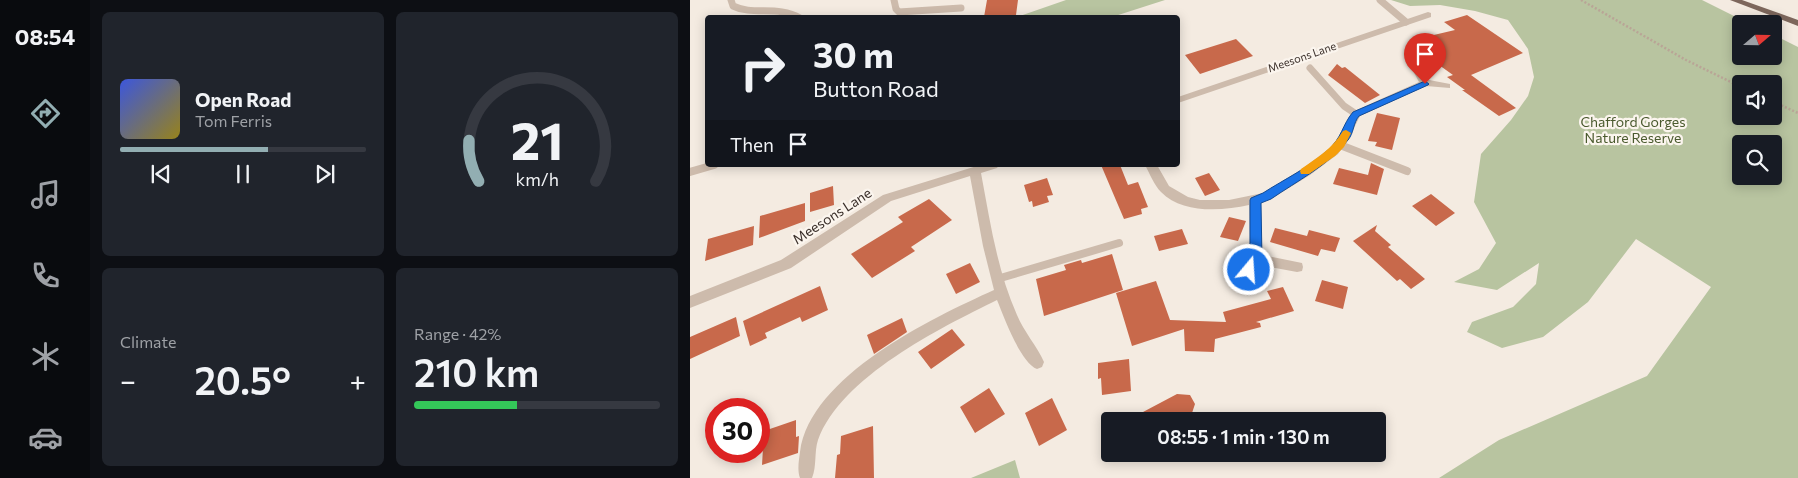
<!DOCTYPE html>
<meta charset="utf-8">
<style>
:root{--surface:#171b24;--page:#20242c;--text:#f1f3f6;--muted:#9ea1a6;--line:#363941;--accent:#92aeb2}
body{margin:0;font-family:Commissioner,sans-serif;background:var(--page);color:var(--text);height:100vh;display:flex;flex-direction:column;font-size:19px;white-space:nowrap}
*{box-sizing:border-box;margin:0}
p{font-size:16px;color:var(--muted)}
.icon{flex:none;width:28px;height:28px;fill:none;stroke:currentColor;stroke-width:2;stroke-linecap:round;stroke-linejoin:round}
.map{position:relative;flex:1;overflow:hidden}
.details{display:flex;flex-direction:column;gap:12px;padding:12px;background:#0d0f14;width:600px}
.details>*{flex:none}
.top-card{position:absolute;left:15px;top:15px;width:475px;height:152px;border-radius:5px;box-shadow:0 2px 12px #0003;background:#171b24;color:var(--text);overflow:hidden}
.needle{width:32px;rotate:70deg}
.buttons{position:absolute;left:1042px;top:15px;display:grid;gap:10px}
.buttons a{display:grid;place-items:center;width:50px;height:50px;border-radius:5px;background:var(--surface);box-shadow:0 2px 12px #0003;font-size:25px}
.speed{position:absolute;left:15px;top:398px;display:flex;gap:10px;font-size:25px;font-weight:700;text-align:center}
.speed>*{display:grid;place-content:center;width:65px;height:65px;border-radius:50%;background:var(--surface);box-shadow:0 2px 12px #0003;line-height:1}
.speed .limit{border:8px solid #d22;background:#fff;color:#111}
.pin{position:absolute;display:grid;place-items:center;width:42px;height:42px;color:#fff;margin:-51px -21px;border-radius:50% 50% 50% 0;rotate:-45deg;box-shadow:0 0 5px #0007}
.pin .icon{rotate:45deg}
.me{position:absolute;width:55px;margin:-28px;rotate:18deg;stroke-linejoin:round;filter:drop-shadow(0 0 4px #0008)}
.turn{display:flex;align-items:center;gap:18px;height:105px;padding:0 25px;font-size:22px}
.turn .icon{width:65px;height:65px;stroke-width:2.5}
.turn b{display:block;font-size:35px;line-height:42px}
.then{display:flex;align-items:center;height:48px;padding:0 25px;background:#0003;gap:10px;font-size:19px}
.big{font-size:38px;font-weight:600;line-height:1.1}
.details .tile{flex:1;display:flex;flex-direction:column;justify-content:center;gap:8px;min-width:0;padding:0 18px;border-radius:8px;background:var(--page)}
.details .dial{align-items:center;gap:0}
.dial svg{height:130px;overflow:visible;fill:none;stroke:var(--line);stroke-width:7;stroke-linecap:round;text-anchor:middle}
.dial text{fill:var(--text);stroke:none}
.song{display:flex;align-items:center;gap:15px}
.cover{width:60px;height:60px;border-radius:8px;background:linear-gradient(135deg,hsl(230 70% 55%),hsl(50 70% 35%))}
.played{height:5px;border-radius:2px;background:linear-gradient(90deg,var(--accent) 60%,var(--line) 60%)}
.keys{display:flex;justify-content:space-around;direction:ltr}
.heat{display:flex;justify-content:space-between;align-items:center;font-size:28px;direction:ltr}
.charge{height:8px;border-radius:4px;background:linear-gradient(90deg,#34c759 42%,var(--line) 0)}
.details .tiles{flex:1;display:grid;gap:12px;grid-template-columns:repeat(2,1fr)}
.trip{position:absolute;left:411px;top:412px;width:285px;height:50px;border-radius:5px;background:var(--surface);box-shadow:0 2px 12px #0003;font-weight:600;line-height:50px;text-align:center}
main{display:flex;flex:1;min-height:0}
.tabs{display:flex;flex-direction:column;width:90px;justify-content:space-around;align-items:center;background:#090b0e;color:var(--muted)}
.tabs .icon{width:35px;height:35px}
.tabs .on{color:var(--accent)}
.tabs b{font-size:22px;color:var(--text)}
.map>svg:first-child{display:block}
</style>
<main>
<nav class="tabs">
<b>08:54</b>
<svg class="icon on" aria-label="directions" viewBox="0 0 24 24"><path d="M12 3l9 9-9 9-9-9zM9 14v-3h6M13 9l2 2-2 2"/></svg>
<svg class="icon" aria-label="music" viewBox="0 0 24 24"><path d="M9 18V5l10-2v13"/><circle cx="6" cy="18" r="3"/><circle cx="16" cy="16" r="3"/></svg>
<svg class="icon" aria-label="phone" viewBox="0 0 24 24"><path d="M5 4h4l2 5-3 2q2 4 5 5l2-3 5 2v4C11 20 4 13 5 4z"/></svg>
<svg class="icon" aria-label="climate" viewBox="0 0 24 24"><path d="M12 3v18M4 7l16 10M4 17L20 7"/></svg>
<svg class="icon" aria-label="car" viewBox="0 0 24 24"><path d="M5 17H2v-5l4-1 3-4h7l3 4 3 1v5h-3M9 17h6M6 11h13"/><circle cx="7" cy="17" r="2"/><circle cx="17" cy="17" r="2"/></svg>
</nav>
<section class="details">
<div class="tiles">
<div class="tile">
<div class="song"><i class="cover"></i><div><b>Open Road</b><p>Tom Ferris</p></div></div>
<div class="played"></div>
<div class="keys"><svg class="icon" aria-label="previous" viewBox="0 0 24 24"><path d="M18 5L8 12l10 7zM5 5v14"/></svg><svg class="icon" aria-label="pause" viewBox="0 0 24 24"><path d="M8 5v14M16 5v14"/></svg><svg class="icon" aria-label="next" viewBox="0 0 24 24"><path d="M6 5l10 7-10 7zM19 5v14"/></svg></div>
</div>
<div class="tile dial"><svg viewBox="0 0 100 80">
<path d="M14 69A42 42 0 1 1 86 69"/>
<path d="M14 69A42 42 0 0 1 8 44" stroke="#92aeb2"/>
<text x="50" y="56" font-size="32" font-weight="700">21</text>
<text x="50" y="72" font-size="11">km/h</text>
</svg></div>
<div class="tile"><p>Climate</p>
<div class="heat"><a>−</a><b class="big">20.5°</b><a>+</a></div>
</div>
<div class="tile"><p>Range · 42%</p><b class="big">210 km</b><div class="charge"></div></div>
</div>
</section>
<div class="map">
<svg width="1108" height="478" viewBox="0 0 1108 478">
<rect width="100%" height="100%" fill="#f4ebe1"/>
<path fill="#b8c4a0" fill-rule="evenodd" d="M 376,0 L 475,0 L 422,17 L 327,17 Z
M 701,0 L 1012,0 L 1060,24 L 1051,24 L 1051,56 L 1084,56 L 1084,35 L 1108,47 L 1108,478 L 749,478 L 809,440 L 957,376 L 1021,287 L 946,239 L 898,302 L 853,337 L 812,348 L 777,332 L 782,322 L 823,307 L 846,284 L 849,263 L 807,290 L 764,282 L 789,269 L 806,243 L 784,202 L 791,154 L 821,120 L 838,96 L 844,77 L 838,49 L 818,20 L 785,11 L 750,5 L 720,6 ZM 1051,84 L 1084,84 L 1084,116 L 1051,116 ZM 1051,144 L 1084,144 L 1084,176 L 1051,176 Z
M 325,460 L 330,478 L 281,478 Z"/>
<path fill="#c8694b" d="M 297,0 L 328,0 L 326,15 L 294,17 Z
M 777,15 L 833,53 L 781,75 L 826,108 L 809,116 L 772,90 L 775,90 L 757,77 L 763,75 L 721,45 L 735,42 L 731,38 L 765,30 L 754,22 Z
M 546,39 L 563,56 L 510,74 L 495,55 Z
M 647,64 L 652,68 L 655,67 L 690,95 L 675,103 L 638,75 Z
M 687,113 L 710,118 L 702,150 L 685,146 L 687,142 L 678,141 Z
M 681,163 L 694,169 L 687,195 L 643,184 L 649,168 L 678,175 Z
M 411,165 L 430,165 L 438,185 L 448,182 L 458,207 L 451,209 L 452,214 L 434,219 Z
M 519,173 L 530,190 L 515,196 L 505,178 Z
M 357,178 L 363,195 L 357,196 L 359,202 L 343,207 L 342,201 L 339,202 L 334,185 Z
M 143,186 L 144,205 L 120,212 L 120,193 Z
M 741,194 L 765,213 L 746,226 L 722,206 Z
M 239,199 L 262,220 L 221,247 L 225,251 L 182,278 L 161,254 L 213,222 L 208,217 Z
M 115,203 L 115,221 L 69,238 L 70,216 Z
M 539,217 L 556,221 L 548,241 L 530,237 Z
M 687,225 L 685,231 L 701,245 L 698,247 L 735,279 L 721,289 L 710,279 L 707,281 L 663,241 Z
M 64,226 L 63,245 L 15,261 L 18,239 Z
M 585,228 L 617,236 L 619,230 L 650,238 L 645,252 L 631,249 L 628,256 L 580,242 Z
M 492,229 L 498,244 L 469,251 L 464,236 Z
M 422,254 L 433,290 L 354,316 L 346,279 L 376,270 L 374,265 L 391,260 L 392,263 Z
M 280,263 L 290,282 L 266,294 L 256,274 Z
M 632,280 L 658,287 L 653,309 L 625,301 Z
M 466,281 L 480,320 L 536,322 L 533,312 L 581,299 L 577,291 L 593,287 L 604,311 L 566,322 L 570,323 L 571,327 L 525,339 L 524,352 L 495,351 L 494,329 L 442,346 L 426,293 Z
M 130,286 L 138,310 L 112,322 L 110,317 L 75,333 L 77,338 L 60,346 L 53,321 Z
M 46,317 L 50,336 L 0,359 L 0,337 Z
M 212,318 L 217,332 L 184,354 L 177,335 Z
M 262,329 L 275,345 L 241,369 L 228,352 Z
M 439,359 L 441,391 L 412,395 L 411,378 L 408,379 L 408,363 Z
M 299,388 L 315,414 L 285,433 L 270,407 Z
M 487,394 L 500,395 L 505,404 L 501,416 L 491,421 L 436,421 Z
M 362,398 L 377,430 L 349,446 L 335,413 Z
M 106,420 L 106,437 L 109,436 L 108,453 L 72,465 L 74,431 Z
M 183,426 L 184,478 L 145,478 L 147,455 L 150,454 L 151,436 Z"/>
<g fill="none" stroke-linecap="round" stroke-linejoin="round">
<path stroke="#b9a596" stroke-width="2.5" stroke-dasharray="2 2" stroke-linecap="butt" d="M 891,0 L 996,60 L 1051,87
M 1084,102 L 1108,113"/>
<path stroke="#cdbbac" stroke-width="7" d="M 41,0 L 43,6 C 63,16 88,5 110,18
M 204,0 L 206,9 L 209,12 L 271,8
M 690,0 L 716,22
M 620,68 L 654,106 L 666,114"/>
<path stroke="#cdbbac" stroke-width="8" d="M 650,145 L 717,171
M 0,172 L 24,165
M 307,279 L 429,243"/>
<path fill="#cdbbac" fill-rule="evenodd" d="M 738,12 L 741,13 L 741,17 L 488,103 L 488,97 Z
M 726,64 L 729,65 L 739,80 L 760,84 L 760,88 L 736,86 L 670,116 L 658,140 L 648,154 L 620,175 L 581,199 L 571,202 L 572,255 L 612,263 L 613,267 L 612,271 L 607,272 L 569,265 L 557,286 L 552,287 L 547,286 L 545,282 L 560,258 L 559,205 C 532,211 492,214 471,192 C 464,185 460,174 455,165 L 467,165 L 479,186 L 498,197 L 510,200 L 539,200 L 573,193 L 612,169 L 640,148 L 648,138 L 662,112 L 729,82 L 721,67 Z
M 290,165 L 309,165 L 307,168 L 291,173 C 300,221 307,270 327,315 C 334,332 347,346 354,362 L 352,367 L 347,369 C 330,362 314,317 307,300 C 250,328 151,377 128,440 C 124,452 127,466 122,478 L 110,478 C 107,470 109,460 110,452 C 120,376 242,318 304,290 L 293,246 L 280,176 L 201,201 L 101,268 L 0,308 L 0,296 L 91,260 L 193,195 Z"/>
<path fill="#7d675c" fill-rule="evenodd" d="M 1040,0 L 1052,0 L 1108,20 L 1108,26 Z"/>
</g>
<path fill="#1a73e8" stroke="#114b97" d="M 735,81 L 739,84 L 738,85 L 669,116 C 663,123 664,133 658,140 C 639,165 607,181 581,199 L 571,203 L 572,259 L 563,274 L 555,274 L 553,270 L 560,259 L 560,200 L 561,198 L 573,193 C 593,180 622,166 638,150 C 652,138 652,125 663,112 Z"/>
<path fill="#f59e0b" d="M 656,130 L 661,133 L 654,147 L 645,156 L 619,174 L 611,174 L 610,171 L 611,169 C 628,157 642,149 653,131 Z"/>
<g text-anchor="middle" stroke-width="4.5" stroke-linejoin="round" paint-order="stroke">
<g font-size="11" fill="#3b302b" stroke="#fbf5ee">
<text transform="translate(612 57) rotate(-19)" y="4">Meesons Lane</text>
</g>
<g font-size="14" fill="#4a5a2e" stroke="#fbf5ee">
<text x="943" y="127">Chafford Gorges<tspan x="943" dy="16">Nature Reserve</tspan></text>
</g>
<g font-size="14" fill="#3b302b" stroke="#fbf5ee">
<text transform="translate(142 216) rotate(-33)" y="5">Meesons Lane</text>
</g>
</g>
</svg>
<div class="buttons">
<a><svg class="needle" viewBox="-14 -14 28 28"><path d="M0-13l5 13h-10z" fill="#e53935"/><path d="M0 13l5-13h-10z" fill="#9ea1a6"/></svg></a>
<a><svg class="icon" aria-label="sound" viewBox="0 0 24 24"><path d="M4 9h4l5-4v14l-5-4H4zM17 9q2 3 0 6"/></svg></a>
<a><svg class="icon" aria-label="search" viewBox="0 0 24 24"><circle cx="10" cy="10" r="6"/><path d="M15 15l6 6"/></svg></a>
</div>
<div class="speed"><div class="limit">30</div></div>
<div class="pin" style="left:735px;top:84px;background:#d93025"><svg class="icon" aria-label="arrive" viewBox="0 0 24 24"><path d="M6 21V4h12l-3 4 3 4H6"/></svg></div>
<svg class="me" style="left:559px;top:270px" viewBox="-20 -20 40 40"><circle r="17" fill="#1a73e8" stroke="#fff" stroke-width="3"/><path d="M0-11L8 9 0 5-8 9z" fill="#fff"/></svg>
<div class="trip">08:55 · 1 min · 130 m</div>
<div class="top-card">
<div class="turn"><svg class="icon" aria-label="right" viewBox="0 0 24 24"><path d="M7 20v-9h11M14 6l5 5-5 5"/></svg><div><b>30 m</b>Button Road</div></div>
<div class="then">Then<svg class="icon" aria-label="arrive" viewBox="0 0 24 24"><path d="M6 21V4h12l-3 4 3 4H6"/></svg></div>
</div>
</div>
</main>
